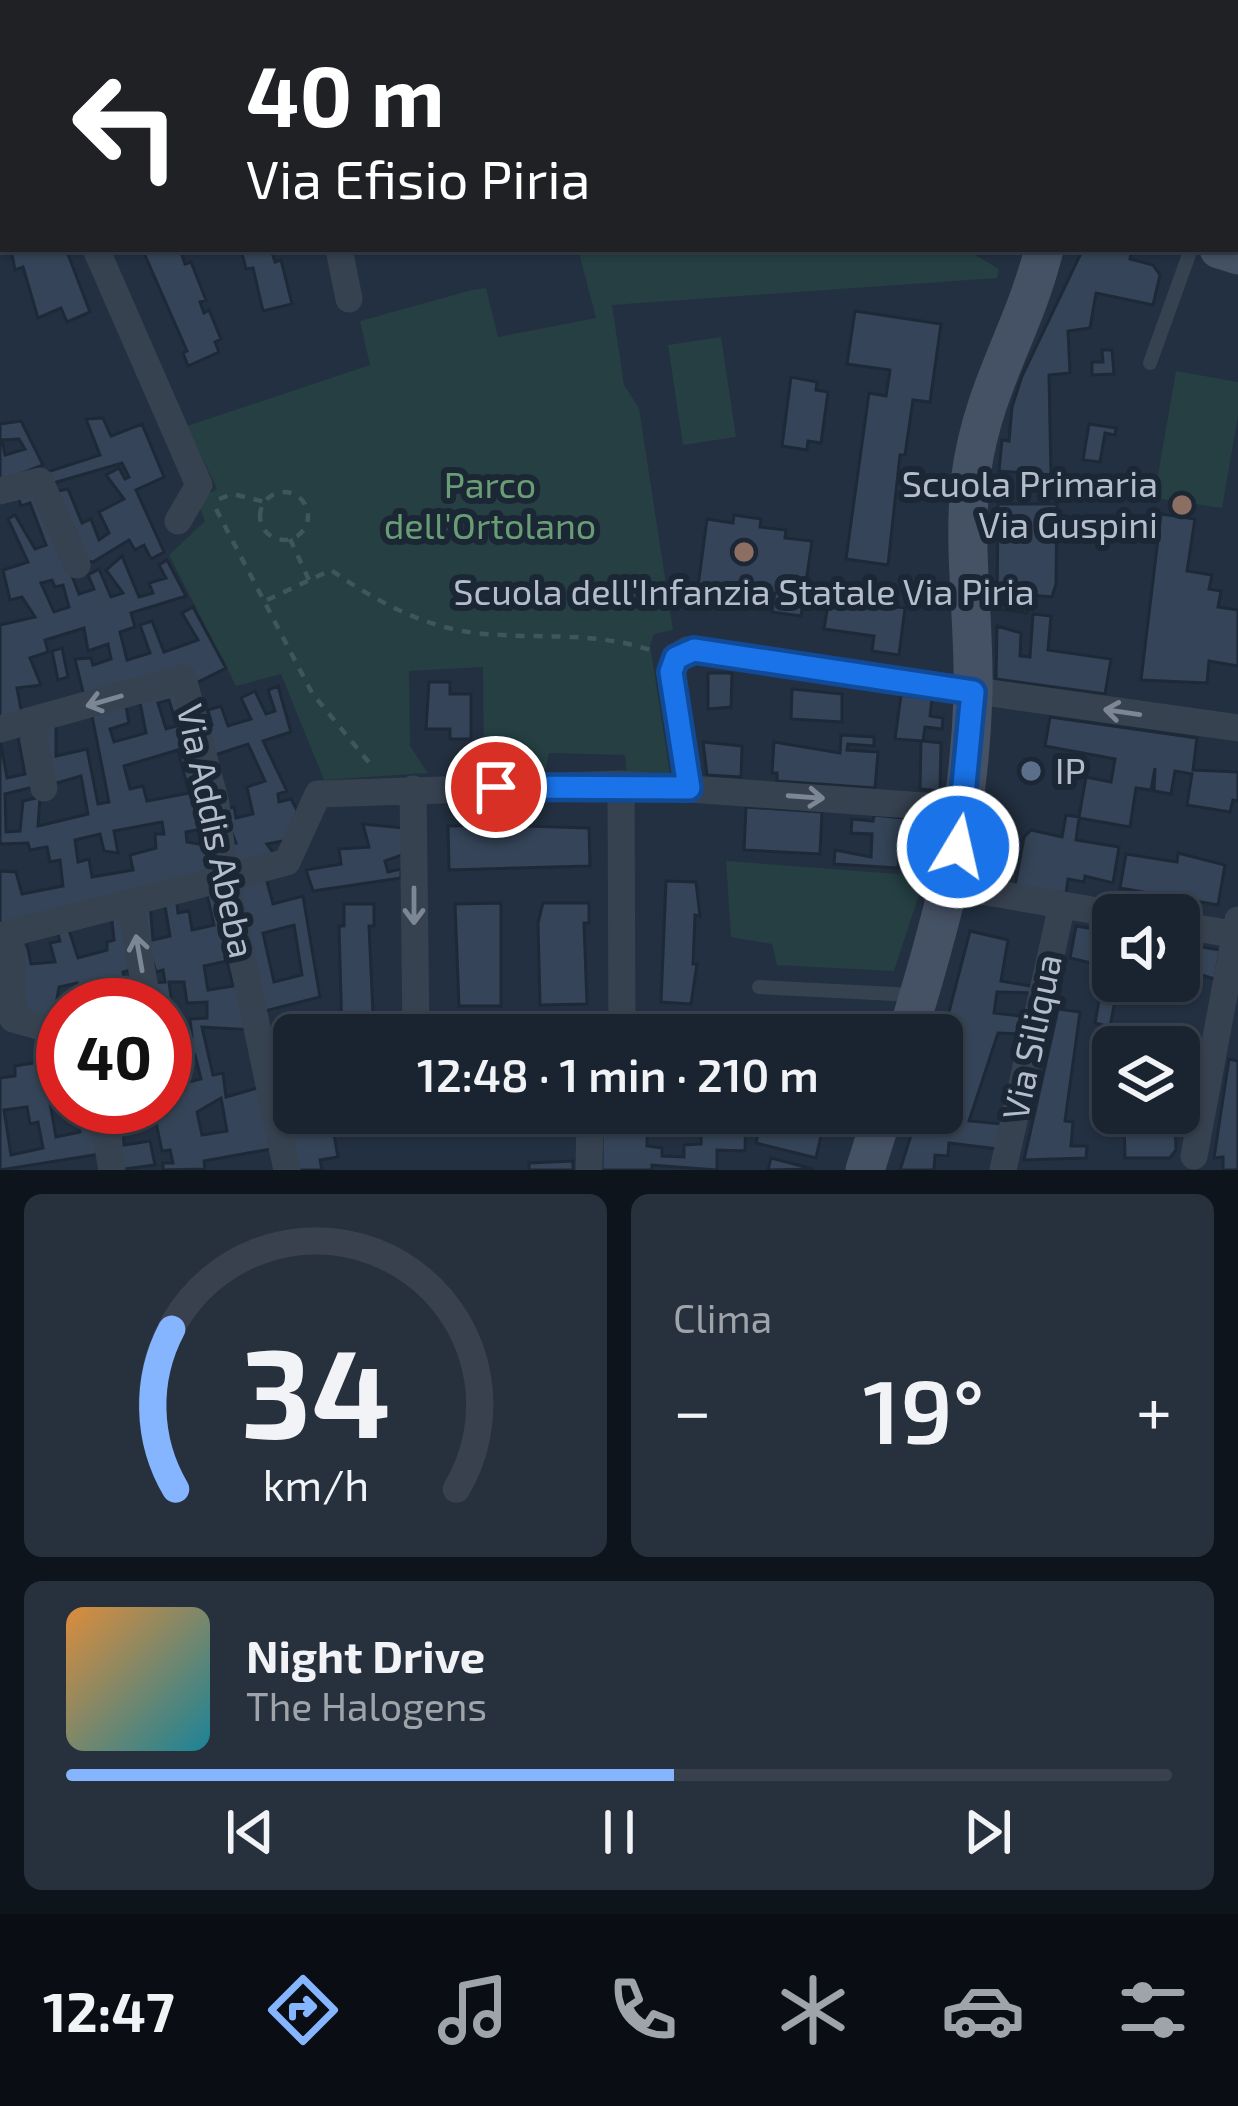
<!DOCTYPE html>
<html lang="it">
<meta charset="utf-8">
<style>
:root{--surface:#1a2431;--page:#27303d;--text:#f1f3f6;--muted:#9fa4ab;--line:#38414d;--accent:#85b5ff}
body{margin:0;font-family:"Exo 2",sans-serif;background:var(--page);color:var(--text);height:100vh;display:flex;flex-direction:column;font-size:45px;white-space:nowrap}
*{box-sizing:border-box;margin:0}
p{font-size:39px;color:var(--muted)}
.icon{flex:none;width:66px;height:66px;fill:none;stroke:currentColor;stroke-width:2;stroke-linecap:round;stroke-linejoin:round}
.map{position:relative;height:1170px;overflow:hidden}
.sheet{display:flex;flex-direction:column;gap:24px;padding:24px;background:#0e141b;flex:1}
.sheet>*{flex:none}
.guide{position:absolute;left:0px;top:0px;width:1239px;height:252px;box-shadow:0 3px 9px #0004,0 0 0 3px var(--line);background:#202124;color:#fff;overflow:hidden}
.fabs{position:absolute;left:1092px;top:894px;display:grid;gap:24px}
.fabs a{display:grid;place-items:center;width:108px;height:108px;border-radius:18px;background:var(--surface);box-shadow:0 3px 9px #0004,0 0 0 3px var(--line);font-size:60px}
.speed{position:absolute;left:36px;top:978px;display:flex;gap:24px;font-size:60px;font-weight:700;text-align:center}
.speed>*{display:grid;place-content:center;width:156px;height:156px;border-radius:50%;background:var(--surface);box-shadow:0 3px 9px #0004,0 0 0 3px var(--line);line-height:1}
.speed .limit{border:18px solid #d22;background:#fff;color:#111}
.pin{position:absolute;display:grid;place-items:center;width:102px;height:102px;color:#fff;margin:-51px;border:6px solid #fff;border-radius:50%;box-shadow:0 3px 12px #0007}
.me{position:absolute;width:132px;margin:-66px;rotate:9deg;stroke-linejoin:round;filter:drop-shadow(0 0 9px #0008)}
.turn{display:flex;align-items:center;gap:42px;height:252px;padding:0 48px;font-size:54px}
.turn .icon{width:156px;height:156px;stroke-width:2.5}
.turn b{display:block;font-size:84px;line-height:102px}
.big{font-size:90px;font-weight:600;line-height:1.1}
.sheet .widget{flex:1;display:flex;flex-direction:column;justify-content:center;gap:18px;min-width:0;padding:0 42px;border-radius:18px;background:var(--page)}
.sheet .dial{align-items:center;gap:0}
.dial svg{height:312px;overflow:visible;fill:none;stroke:var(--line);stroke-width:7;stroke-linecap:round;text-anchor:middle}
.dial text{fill:var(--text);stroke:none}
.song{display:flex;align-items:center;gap:36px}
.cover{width:144px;height:144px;border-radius:18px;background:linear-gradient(135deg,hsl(30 70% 55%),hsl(190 70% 35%))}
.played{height:12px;border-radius:6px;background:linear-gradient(90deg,var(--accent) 55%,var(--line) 55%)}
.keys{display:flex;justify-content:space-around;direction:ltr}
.heat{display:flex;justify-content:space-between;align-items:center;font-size:66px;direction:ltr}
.sheet .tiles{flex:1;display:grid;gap:24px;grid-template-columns:1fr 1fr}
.widget:last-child{grid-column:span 2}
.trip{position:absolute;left:273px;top:1014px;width:690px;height:120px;border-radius:18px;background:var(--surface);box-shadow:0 3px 9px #0004,0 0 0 3px var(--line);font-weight:600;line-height:120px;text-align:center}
.dock{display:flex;height:192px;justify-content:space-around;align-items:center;background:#0a0e14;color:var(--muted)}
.dock .icon{width:84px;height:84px}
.dock .current{color:var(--accent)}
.dock b{font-size:54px;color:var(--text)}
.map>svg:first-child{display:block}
</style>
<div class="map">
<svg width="1238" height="1170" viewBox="0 0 1238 1170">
<rect width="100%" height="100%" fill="#233041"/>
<path fill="#253f42" d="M 605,0 L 1123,0 L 1122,3 Z
M 578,249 L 965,249 L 999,269 L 997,278 L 612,305 L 624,385 L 639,408 L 673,630 L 654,634 L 650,645 L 670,773 L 627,775 L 625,755 L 549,753 L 545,772 L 484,771 L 483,667 L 409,671 L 410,746 L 428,773 L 324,780 L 281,674 L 236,686 L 169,555 L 205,521 L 197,501 L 217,489 L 187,426 L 370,365 L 360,321 L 472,290 L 486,288 L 498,337 L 596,318 Z
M 721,337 L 736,437 L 683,445 L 668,345 Z
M 1176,371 L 1238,382 L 1238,416 L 1222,508 L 1154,498 Z
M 726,861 L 925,876 L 894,971 L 777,965 L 772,944 L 731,937 Z"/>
<path fill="#354458" stroke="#1e2938" stroke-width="3" fill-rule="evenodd" d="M 924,0 L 1009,0 L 990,3 Z
M 11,249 L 66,249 L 90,312 L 67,322 L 61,308 L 38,318 L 23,267 L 15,270 Z
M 180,249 L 185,264 L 191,262 L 206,300 L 200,302 L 204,313 L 209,310 L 221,339 L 215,342 L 219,352 L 188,366 L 183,353 L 187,351 L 144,253 Z
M 241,249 L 271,249 L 275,262 L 281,260 L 292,304 L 263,311 L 253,268 L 246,269 Z
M 1083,249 L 1132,249 L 1130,259 L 1153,265 L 1160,275 L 1153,305 L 1096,293 L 1090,328 L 1068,331 L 1070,373 L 1049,375 L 1051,475 L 999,471 L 1002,440 L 1009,441 L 1012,407 L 1022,376 Z
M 855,311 L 941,324 L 930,402 L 913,400 L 905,455 L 900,455 L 888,565 L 846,559 L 869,393 L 886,396 L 890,370 L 847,364 Z
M 1102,350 L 1112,350 L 1114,374 L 1092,375 L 1092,362 L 1103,362 Z
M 791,377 L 817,382 L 816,390 L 828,392 L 821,443 L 808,441 L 807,450 L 782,446 Z
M 103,418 L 111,436 L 142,424 L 164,477 L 136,490 L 164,552 L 151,559 L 144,545 L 135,550 L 129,540 L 93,562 L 83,560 L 52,492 L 68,489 L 82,523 L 91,519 L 99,540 L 109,533 L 99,512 L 124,499 L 106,475 L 119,468 L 125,479 L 129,477 L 122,463 L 50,484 L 44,473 L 100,455 L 86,419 Z
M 21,421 L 43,465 L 0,482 L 0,424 ZM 19,439 L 25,449 L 5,455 L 2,440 Z
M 1089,424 L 1116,428 L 1115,435 L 1105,433 L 1100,462 L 1083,460 Z
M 39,488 L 79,594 L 94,589 L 88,575 L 99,569 L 111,597 L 123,593 L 106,570 L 122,556 L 139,597 L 153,593 L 149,583 L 166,578 L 159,565 L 167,560 L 186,596 L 131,613 L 135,627 L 120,632 L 127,660 L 150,653 L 140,625 L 152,621 L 164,652 L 198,640 L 182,613 L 193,607 L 226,668 L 192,685 L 85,700 L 75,659 L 91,658 L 93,665 L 111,659 L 108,644 L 88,651 L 84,628 L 45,640 L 48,652 L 30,658 L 41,685 L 17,688 L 23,720 L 0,725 L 0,625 L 35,617 L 22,597 L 10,600 L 3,570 L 28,562 L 8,519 L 15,515 L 35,549 L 46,545 L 30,503 L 21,506 L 18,496 ZM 52,580 L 55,587 L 63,585 L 69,607 L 54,612 L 41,583 Z
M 998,504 L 1057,504 L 1056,584 L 1052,597 L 1030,595 L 1027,613 L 997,609 Z
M 1161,514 L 1195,519 L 1187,571 L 1212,575 L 1209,589 L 1221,591 L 1218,607 L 1238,610 L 1238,666 L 1209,661 L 1207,683 L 1141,680 Z
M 734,515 L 761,519 L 760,527 L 786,530 L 785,538 L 812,541 L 801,616 L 772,612 L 775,593 L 738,588 L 735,606 L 696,601 L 707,519 L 733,523 Z
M 829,598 L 905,608 L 899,655 L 872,651 L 874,636 L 824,629 Z
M 1033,614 L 1051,616 L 1048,650 L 1111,659 L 1105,694 L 996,679 L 997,626 L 1021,633 L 1020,656 L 1030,657 Z
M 62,648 L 68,677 L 58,680 L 52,651 Z
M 708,673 L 732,673 L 731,707 L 708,709 Z
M 429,682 L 450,682 L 450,694 L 471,694 L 471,739 L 450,739 L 450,729 L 426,729 Z
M 177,685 L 185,713 L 174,716 L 169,700 L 158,703 L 166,729 L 187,723 L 212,827 L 186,832 L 187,842 L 204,845 L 203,838 L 213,836 L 218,872 L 0,928 L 0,871 L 16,872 L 22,894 L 63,886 L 60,860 L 50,862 L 47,847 L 30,850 L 28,843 L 0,844 L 0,739 L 7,778 L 25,774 L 18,737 L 29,736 L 37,786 L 5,794 L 6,832 L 20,831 L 23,801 L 40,797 L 38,826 L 88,814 L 81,776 L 50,785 L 39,727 L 56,721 L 56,756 L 87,749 L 98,804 L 109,802 L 91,711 L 125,701 L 129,723 L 110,729 L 114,742 L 146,733 L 139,697 ZM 178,750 L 189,793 L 147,801 L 143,786 L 130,789 L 124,766 ZM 162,822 L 164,834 L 155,834 L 156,848 L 130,855 L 133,870 L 92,877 L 89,859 L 78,862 L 75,840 L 100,834 L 104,851 L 118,853 L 114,831 Z
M 278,686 L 291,732 L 263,741 L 287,791 L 278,794 L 279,802 L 291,799 L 299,814 L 288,840 L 267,844 L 277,858 L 232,870 L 228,844 L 236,843 L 223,810 L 234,807 L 236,818 L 253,814 L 247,787 L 265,781 L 248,744 L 209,757 L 207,727 L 212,725 L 208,710 L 221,706 L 228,726 L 251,719 L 241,698 L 255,691 L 266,714 L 275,711 L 268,690 Z
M 792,689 L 842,694 L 842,722 L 791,719 Z
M 901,695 L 932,699 L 930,716 L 943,718 L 942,729 L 925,727 L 923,741 L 941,743 L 940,791 L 920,789 L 921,741 L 895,739 Z
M 1050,717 L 1197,738 L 1193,770 L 1238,772 L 1238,801 L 1233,800 L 1230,812 L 1187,805 L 1192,774 L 1175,771 L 1171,794 L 1154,791 L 1155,768 L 1151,790 L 1136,788 L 1130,827 L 1079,818 L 1076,840 L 1119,847 L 1113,883 L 1085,876 L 1084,882 L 1068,879 L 1066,894 L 1015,886 L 1024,837 L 1031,830 L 1062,837 L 1066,815 L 1079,817 L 1086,777 L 1111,782 L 1115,759 L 1045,746 Z
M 841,735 L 874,737 L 874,746 L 848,744 L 847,750 L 878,752 L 875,788 L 777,781 L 777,773 L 772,773 L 774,742 L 840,753 Z
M 703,742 L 742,746 L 741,777 L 707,775 Z
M 746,807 L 822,812 L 820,854 L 744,850 Z
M 874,815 L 913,819 L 912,837 L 900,836 L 898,868 L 834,864 L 835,850 L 871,857 L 872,834 L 851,833 L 852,819 L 873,821 Z
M 363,824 L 404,828 L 402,855 L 385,861 L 388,872 L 401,869 L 401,878 L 313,891 L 306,870 L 341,864 L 339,849 L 369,847 Z
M 487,825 L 589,828 L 590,866 L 449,870 L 448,826 Z
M 1178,853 L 1225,865 L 1218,905 L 1120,888 L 1126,854 L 1177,862 Z
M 265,874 L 273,904 L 303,896 L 320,997 L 265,1011 L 234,882 ZM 294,925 L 302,975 L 274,982 L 263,933 Z
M 666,881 L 696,882 L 700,916 L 695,915 L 693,964 L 697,964 L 691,1004 L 661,1002 Z
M 220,886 L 254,1030 L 202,1027 L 213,1075 L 223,1073 L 226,1097 L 264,1086 L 276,1148 L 204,1161 L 205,1169 L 163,1170 L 163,1163 L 173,1163 L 170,1150 L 162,1151 L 155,1118 L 144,1120 L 141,1107 L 165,1107 L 166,1088 L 201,1079 L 195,1055 L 165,1063 L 165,1005 L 150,1005 L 146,983 L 165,982 L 163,970 L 156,972 L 137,912 L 150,903 L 153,940 L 170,936 L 164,900 L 176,897 L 178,913 L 189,911 L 192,930 L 214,925 L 206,890 ZM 227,961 L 233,986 L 208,990 L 204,966 ZM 169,982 L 184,982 L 187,1003 L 207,1002 L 207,1018 L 190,1019 L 192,1037 L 177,1040 ZM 221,1098 L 227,1131 L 202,1135 L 197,1112 Z
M 501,903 L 501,1006 L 459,1006 L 455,904 Z
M 543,903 L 589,903 L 589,923 L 584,923 L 587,1004 L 540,1005 L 538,923 Z
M 344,904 L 374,904 L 374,926 L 369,926 L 374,1035 L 342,1035 L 339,926 L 344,926 Z
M 125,909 L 133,969 L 123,972 L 127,1005 L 79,1005 L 77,983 L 59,987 L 53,1023 L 21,1015 L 15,945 L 27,945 L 31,964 L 55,962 L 50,943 L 60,941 L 56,927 L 67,924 L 78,958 L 107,950 L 107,942 L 114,940 L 111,913 Z
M 1076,926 L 1113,932 L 1113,981 L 1136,981 L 1135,988 L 1118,985 L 1110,1027 L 1095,1023 L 1108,951 L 1094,949 L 1091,963 L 1070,958 Z
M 970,931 L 1008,940 L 1001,981 L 1036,987 L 1034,993 L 997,992 L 994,1013 L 1028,1017 L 1025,1034 L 998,1033 L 969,1121 L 1003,1124 L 998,1149 L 949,1143 L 948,1156 L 935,1155 L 934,1170 L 900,1170 L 918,1113 L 942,1113 L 942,1039 Z
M 1179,943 L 1220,950 L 1215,979 L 1180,969 L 1179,975 Z
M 1058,1009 L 1080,1012 L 1065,1121 L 1073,1122 L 1071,1146 L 1087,1146 L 1086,1158 L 1024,1160 Z
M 738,1018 L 756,1018 L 755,1035 L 737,1035 Z
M 284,1025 L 294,1089 L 282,1091 L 269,1029 Z
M 783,1026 L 840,1028 L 840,1035 L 783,1035 Z
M 63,1058 L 63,1083 L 47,1086 L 56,1137 L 80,1132 L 76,1107 L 92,1107 L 100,1154 L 0,1170 L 0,1078 L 15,1076 L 15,1066 ZM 27,1107 L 30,1124 L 38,1122 L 43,1148 L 11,1155 L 4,1110 Z
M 1179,1058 L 1189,1060 L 1179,1112 Z
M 1229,1059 L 1238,1061 L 1238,1170 L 1223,1170 L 1223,1157 L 1214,1158 Z
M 285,1109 L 330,1113 L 338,1157 L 320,1160 L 322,1170 L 294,1170 Z
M 602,1113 L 661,1113 L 661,1130 L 647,1130 L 647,1146 L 662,1148 L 662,1156 L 684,1157 L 684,1145 L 701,1144 L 702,1113 L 746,1113 L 745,1151 L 717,1150 L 717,1170 L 652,1165 L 652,1170 L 602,1170 Z
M 763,1113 L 825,1118 L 816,1158 L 756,1143 Z
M 1156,1113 L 1175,1113 L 1176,1150 L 1170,1158 L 1125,1158 L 1124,1120 Z
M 122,1114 L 124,1145 L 150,1141 L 155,1165 L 117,1170 L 108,1117 Z
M 771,1158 L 813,1169 L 768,1170 Z
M 573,1161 L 573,1170 L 529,1170 L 529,1163 Z"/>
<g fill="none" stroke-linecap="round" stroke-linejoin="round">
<path stroke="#3e585a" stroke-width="4.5" stroke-dasharray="9 9" stroke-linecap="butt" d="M 591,0 L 592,3
M260 516a24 24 0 1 1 48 0a24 24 0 1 1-48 0Z
M 219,499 L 233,494 L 265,502
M 216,509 L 312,693 L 371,765
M 290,539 L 309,580
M 267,600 L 331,570 C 374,600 423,627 476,633 C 537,640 593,630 653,651"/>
<path stroke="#374251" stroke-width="14" d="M 1150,363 L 1191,249
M 759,987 L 914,995"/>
<path stroke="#374251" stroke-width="27" d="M 311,0 L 312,3
M 0,187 L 3,187
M 96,249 L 199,485 L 178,521
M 339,249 L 349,299
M 0,491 L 40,481 L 77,565
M 31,721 L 44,788
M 0,729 L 183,678 L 216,804 L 225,876 L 287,1170
M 621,784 L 622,1035
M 689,788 L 671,672 L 675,658 L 687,650 L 1238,728
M 413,789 L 416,1035
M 952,886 L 1121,915
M 130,902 L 148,1005
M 1179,925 L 1238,935
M 11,933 L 13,1019 L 53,1030
M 0,936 L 287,862 L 318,794 L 621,784 L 965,809
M 101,1107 L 112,1170
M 1194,1156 L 1238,920
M 589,1170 L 590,1113
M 1003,1170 L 1062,905"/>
<path stroke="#455164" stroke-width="39" d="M 508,0 L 515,3
M 210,3 L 222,0
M 1152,3 L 1152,0
M 0,55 L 3,54
M 1219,249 L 1238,255
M 907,1035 C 944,914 969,823 973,695 C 975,623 962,546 971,475 C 983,386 1024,331 1044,249
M 865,1170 L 883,1113"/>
</g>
<defs><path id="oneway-shaft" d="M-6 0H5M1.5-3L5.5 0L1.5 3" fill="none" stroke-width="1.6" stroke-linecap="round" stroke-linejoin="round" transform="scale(3)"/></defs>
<g stroke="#7c8694">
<use href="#oneway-shaft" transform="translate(104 701) rotate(164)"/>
<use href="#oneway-shaft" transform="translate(1122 712) rotate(-172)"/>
<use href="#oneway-shaft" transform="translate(806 797) rotate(4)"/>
<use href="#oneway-shaft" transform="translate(414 906) rotate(90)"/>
<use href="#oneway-shaft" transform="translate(139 953) rotate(-100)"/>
</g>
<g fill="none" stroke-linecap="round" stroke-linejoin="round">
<defs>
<path id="route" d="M 496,787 L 689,788 L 671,672 L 676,658 L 694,650 L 973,692 L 958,847"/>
</defs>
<use href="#route" stroke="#114b97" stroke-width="30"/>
<use href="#route" stroke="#1a73e8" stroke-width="21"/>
</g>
<g fill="#8d6e63" stroke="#1c2736" stroke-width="4.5">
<circle cx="1182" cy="505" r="12"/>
<circle cx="744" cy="552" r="12"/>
</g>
<circle fill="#5c6f8a" stroke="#1c2736" stroke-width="4.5" cx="1031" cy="771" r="12"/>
<g text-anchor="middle" stroke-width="12" stroke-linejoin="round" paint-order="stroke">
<g font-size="36" fill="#b4bdcb" stroke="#1c2736" text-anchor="end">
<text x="1158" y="497">Scuola Primaria<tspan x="1158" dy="41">Via Guspini</tspan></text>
<text x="744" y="605" text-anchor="middle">Scuola dell'Infanzia Statale Via Piria</text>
<text x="1055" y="784" text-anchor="start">IP</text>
</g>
<g font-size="36" fill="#699e75" stroke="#1c2736">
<text x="490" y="498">Parco<tspan x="490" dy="41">dell'Ortolano</tspan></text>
</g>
<g font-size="36" fill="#b4bdcb" stroke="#1c2736">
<text transform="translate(216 831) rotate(78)" y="13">Via Addis Abeba</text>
<text transform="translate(1032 1037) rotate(-78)" y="13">Via Siliqua</text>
</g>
</g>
</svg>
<div class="fabs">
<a><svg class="icon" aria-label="sound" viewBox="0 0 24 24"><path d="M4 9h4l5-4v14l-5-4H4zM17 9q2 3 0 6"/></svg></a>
<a><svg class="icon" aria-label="layers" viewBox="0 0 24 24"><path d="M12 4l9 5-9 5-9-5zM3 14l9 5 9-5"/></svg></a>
</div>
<div class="speed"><div class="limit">40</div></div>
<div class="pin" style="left:496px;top:787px;background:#d93025"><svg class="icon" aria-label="arrive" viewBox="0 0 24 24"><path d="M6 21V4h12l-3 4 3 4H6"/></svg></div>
<svg class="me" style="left:958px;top:847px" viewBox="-20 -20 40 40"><circle r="17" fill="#1a73e8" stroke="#fff" stroke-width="3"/><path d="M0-11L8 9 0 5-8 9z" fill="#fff"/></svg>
<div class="trip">12:48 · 1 min · 210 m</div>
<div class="guide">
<div class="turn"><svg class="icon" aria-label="left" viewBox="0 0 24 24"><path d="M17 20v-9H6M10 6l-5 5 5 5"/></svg><div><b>40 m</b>Via Efisio Piria</div></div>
</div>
</div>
<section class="sheet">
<div class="tiles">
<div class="widget dial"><svg viewBox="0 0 100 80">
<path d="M14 69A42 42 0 1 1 86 69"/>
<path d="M14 69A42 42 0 0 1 13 28" stroke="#85b5ff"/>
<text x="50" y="56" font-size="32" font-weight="700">34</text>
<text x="50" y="72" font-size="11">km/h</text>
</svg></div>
<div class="widget"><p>Clima</p>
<div class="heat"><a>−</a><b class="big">19°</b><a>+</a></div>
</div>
<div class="widget">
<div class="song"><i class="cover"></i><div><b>Night Drive</b><p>The Halogens</p></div></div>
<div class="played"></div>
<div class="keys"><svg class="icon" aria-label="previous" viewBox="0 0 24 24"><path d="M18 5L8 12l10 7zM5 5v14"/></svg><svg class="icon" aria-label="pause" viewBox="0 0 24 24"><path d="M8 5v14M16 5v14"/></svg><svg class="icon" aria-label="next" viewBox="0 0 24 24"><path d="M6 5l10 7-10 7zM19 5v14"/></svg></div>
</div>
</div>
</section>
<nav class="dock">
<b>12:47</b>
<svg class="icon current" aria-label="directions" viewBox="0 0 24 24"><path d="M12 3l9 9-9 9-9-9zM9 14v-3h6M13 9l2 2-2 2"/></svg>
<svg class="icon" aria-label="music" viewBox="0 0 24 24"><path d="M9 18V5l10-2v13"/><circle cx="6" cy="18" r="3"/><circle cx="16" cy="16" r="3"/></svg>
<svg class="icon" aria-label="phone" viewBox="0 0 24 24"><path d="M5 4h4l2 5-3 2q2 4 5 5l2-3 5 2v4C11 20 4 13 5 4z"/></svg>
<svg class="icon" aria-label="climate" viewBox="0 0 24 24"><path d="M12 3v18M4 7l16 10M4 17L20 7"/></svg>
<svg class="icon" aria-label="car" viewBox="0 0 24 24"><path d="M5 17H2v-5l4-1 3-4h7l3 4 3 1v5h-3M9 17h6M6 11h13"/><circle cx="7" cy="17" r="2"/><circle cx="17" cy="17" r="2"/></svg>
<svg class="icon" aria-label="filters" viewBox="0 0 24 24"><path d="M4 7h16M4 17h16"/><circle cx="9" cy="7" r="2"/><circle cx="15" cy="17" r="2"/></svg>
</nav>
